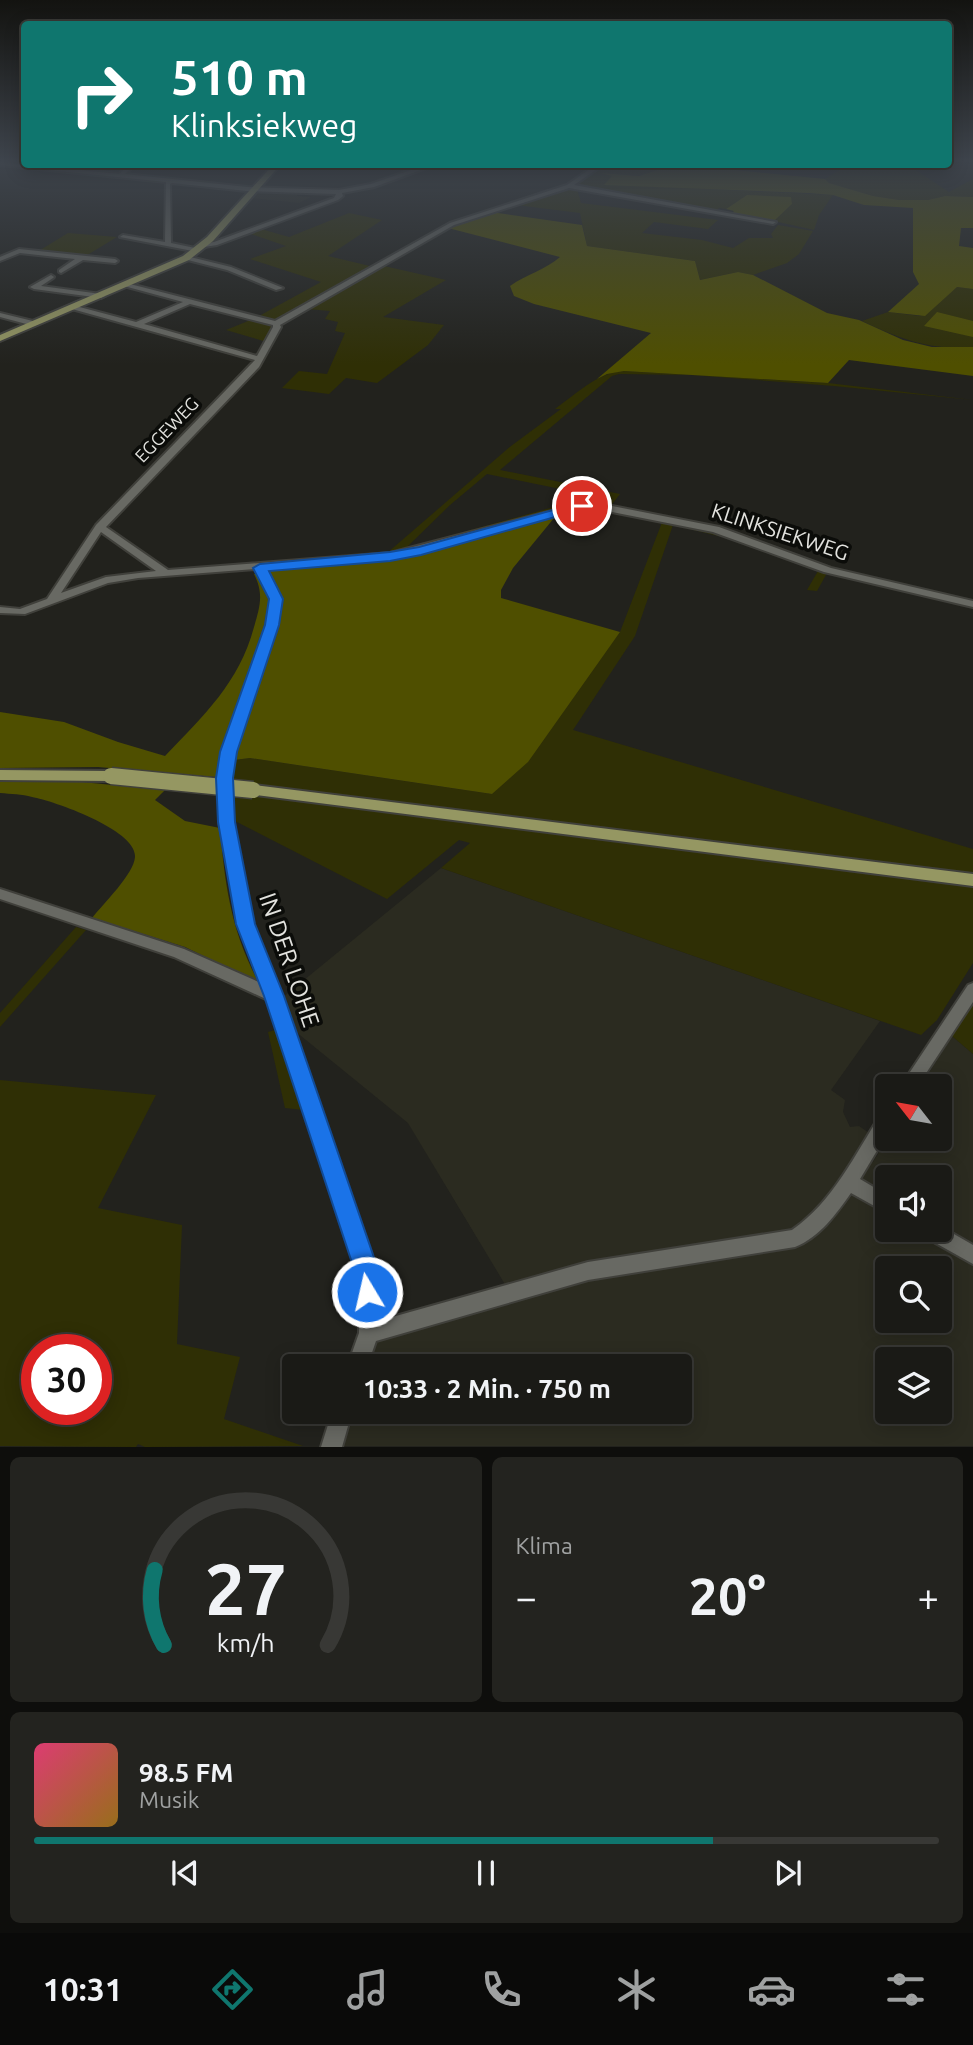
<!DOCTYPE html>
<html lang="de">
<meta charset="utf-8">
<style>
:root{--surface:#1a1a16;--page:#23231f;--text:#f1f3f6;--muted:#9fa1a1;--line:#383835;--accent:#0f766e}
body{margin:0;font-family:Ubuntu,sans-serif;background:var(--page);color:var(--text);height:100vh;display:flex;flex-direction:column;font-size:26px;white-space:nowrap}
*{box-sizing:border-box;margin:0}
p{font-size:23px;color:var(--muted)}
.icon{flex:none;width:38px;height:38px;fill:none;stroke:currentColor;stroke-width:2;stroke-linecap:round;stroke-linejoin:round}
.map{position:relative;height:1447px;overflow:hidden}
.side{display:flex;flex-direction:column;gap:10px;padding:10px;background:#0e0e0c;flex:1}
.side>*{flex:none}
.top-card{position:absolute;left:21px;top:21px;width:931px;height:147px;border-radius:7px;box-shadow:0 4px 18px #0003,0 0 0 2px var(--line);background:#0f766e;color:#fff;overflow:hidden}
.needle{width:46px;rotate:301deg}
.buttons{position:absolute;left:875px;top:1074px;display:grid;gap:14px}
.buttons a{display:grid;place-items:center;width:77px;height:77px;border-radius:7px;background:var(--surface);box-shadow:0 4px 18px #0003,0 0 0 2px var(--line);font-size:35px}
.speed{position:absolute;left:21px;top:1334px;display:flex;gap:14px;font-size:35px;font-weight:700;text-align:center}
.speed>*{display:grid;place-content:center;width:91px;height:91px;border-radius:50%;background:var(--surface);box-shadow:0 4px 18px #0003,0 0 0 2px var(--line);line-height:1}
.speed .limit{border:10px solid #d22;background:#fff;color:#111}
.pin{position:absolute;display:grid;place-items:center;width:60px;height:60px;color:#fff;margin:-30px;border:4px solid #fff;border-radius:50%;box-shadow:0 2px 7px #0007}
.me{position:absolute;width:77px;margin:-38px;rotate:351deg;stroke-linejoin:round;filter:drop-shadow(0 0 5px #0008)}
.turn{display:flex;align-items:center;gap:24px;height:147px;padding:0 35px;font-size:32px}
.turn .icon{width:91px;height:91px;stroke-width:2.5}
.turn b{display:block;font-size:49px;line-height:60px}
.big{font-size:52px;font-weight:600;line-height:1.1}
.side .widget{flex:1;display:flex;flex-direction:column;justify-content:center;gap:10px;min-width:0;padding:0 24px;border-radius:10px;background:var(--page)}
.side .dial{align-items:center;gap:0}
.dial svg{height:182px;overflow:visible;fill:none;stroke:var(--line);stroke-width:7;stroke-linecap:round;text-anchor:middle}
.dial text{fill:var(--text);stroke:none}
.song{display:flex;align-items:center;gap:21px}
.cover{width:84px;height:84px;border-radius:10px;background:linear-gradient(135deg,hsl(340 70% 55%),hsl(40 70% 35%))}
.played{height:7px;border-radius:4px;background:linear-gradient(90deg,var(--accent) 75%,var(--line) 75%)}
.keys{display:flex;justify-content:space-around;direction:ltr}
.heat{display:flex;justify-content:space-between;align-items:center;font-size:38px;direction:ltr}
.side .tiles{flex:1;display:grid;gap:10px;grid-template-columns:1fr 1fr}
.widget:last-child{grid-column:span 2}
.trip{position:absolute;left:282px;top:1354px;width:410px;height:70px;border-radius:7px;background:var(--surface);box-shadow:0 4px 18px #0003,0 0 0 2px var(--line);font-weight:600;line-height:70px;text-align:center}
.tabs{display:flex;height:112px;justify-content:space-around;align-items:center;background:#0a0a09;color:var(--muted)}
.tabs .icon{width:49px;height:49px}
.tabs .active{color:var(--accent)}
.tabs b{font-size:32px;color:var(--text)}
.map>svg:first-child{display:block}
</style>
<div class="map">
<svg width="973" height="1447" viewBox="0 0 973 1447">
<rect width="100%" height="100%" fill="#22221d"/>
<path fill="#2b2b20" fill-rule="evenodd" d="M 259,190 L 299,191 L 297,196 L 311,197 L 299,203 L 251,198 Z
M 441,868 L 880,1021 L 831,1090 L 845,1100 L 843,1112 L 850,1127 L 859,1126 L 872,1135 L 852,1166 L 873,1162 L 887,1139 L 940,1139 L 940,1087 L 920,1087 L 952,1036 L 973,1054 L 973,1446 L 336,1446 L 348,1412 L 679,1412 L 679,1367 L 363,1367 L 369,1349 L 377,1339 L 515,1301 L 408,1123 L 290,1027 L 282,998 ZM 887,1178 L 940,1178 L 940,1230 L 887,1230 ZM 887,1269 L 940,1269 L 940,1321 L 887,1321 ZM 887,1360 L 940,1360 L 940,1412 L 887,1412 Z"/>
<path fill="#2f2f05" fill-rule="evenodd" d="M 685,164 L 688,167 L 664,168 L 639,176 L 604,173 L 613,176 L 605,184 L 833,195 L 819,215 L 814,230 L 774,221 L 792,204 L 747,195 L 726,209 L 719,208 L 716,211 L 582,189 L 576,185 L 596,170 L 571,186 L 577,189 L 581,203 L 718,220 L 708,229 L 654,222 L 642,233 L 702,240 L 733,248 L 749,238 L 773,238 L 771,234 L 778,225 L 813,231 L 799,254 L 787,263 L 753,275 L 738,272 L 700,280 L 695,261 L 587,246 L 580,213 L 516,205 L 454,225 L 384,266 L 446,280 L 383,317 L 444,325 L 428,345 L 377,383 L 346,378 L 329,394 L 282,388 L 299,371 L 327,374 L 345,333 L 335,331 L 338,322 L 325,319 L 330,311 L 307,309 L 281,324 L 259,316 L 321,282 L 250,259 L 286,246 L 248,233 L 261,229 L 289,237 L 349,213 L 382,220 L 328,256 L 374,267 L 444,227 L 565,186 L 599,165 Z
M 848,165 L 908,165 L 949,192 L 973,179 L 973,197 L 945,196 L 928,200 L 899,200 L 873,196 L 829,183 L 825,179 Z
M 68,233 L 117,237 L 84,257 L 37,252 Z
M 957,287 L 973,289 L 973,347 C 931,351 898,338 862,321 L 888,312 L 920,316 Z
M 253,319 L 275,326 L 267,342 L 226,330 Z
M 624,371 L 828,383 L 973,400 L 834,386 L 691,375 L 619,374 L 612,376 L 500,470 L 620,494 L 610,507 L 592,505 L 589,510 L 574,509 L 424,552 L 379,560 L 511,446 L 561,409 L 555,409 C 576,394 598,372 624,371 ZM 487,474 L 585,494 L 575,501 L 406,548 L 450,505 Z
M 664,517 L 716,528 L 829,569 L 973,606 L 827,573 L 817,591 L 807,590 L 818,571 L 735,540 L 673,525 L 635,636 L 573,730 L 973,849 L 973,963 L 937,1020 L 921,1035 L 441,868 L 470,843 L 459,840 L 387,899 L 233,820 L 234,760 L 250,758 L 492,794 L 620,632 Z
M 76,927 L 86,930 L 0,1027 L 0,1013 Z
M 973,1002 L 973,1054 L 952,1036 Z
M 275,1030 L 279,1034 L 304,1110 L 285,1108 L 268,1032 Z
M 0,1080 L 156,1095 L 98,1208 L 182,1225 L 177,1344 L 240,1357 L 224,1419 L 303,1446 L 145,1447 L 138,1444 L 136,1447 L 0,1446 ZM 37,1349 L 96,1349 L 96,1409 L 37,1409 Z"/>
<path fill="#4f4f00" d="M 685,165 L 825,179 L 829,183 L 873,196 L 899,200 L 928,200 L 945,196 L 973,197 L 973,228 L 961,228 L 959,246 L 973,248 L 973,289 L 957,287 L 925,316 L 888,312 L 919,284 L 913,272 L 913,208 L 864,205 L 833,195 L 808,193 L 604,185 L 612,176 L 601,173 L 639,176 L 664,168 L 687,167 Z
M 747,195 L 791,197 L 792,204 L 774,221 L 732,213 L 734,211 L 726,209 Z
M 491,212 L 582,225 L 587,246 L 695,261 L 700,280 L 738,272 L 753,275 L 827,313 L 859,320 L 903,340 L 932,347 L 973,347 L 973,376 L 849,360 L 828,383 L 624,371 L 607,374 L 597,379 L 651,333 L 534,304 L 514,296 L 510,286 C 527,274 545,270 560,257 L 448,228 Z
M 937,312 L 973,321 L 973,337 L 924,326 Z
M 559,512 L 513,568 L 501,590 L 501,598 L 620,632 L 528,762 L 492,794 L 250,758 L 234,760 L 221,758 L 216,777 L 98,767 L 0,768 L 0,712 L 64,722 L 118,742 L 165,756 C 204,715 239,683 254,627 C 260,606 264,594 254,574 C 300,565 347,566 393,559 C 449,549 505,528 559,512 Z
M 0,781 L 71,781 L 165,790 L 155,800 L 185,821 L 220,828 C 225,885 231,931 259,983 L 185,947 L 92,918 C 103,904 134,874 135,857 C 137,830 54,801 32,797 C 22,794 11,794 0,793 Z"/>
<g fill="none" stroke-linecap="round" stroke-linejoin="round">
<defs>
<path id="minor" d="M 0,162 L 119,174 L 130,164 L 136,164 L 125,174 L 247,187 L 339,190 L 371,184 L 428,164 L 437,164 L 374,187 L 342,193 L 343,196 L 338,200 L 217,245 L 204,247 L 201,245 L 202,244 L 214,242 L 334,198 L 336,194 L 247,191 L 172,183 L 170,184 L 171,243 L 200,249 L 200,251 L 198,252 L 120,237 L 123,235 L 165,242 L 166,182 L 0,165 Z
M 597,164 L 604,164 L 574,185 L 776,222 L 773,224 L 569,188 L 454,225 L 280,325 L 281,327 L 259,367 L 106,527 L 168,570 L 390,553 L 582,503 L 607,505 L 719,527 L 831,568 L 973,601 L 973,607 L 824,572 L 713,532 L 607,511 L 582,509 L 390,559 L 265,569 L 281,599 L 278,625 L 235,752 L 231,778 L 233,822 L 253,924 L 282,996 L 376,1272 L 378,1321 L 588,1262 L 792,1230 C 833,1202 855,1154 881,1114 L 887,1111 L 887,1134 L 860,1179 L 887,1195 L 887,1213 L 851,1193 C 836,1214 820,1237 795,1247 L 588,1280 L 376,1341 L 367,1367 L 347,1367 L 359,1333 L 358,1272 L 268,1000 L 174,957 L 0,899 L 0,889 L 184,949 L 261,983 L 239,924 L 219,822 L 219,778 L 223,752 L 266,625 L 271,599 L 255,569 L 138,578 L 108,583 L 25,614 L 0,613 L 0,607 L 20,609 L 47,599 L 96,525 L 255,360 L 72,309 L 72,305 L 136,322 L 183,302 L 124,286 L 124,284 L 126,283 L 275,321 L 450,223 L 567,185 ZM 190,304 L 273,325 L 273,327 L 257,356 L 144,324 ZM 101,532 L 156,571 L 106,577 L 61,593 Z
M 19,249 L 115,259 L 118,261 L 115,263 L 83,260 L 61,273 L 59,272 L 59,270 L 75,259 L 20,253 L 0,261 L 0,257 Z
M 186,256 L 231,267 L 283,288 L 276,290 L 227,270 L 184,259 L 183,258 Z
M 51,275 L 54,277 L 53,278 L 41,286 L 101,294 L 105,296 L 101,298 L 34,289 L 30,287 Z
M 0,313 L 37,322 L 38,324 L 34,326 L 0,317 Z
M 973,983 L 973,1002 L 917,1087 L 900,1087 L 968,985 Z
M 940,1226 L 973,1245 L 973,1264 L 923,1236 L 920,1230 L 940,1230 Z
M 332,1412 L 352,1412 L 342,1447 L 321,1447 Z"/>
<path id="major" d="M 274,164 L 281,164 L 213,241 L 189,260 L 0,341 L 0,335 L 183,256 L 207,237 Z
M 0,770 L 111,771 L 118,776 L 111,781 L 0,780 Z
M 253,785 L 973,874 L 973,886 L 248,794 L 246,790 Z"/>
</defs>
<use href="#minor" stroke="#40403b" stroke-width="4"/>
<use href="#major" stroke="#40403b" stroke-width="4"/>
<use href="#minor" fill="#686963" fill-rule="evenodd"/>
<use href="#major" fill="#959762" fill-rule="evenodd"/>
<defs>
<path id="major-bridge" d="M 111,776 L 253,790"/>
</defs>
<use href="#major-bridge" stroke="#40403b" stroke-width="19" stroke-linecap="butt"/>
<use href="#major-bridge" stroke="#959762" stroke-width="16"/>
</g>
<linearGradient id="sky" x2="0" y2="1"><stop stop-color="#131310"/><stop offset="0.44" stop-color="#3e444c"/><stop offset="1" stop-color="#3e444c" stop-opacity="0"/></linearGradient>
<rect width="973" height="365" fill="url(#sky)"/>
<path fill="#1a73e8" stroke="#114b97" stroke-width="2" d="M 582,502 L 589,506 L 587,508 L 421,555 L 390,561 L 269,571 L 283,599 L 279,625 L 237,752 L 233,778 L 235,822 L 255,924 L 284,996 L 379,1272 L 380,1292 L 376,1301 L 367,1304 L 359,1301 L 355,1292 L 355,1272 L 264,996 L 236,924 L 218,822 L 216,778 L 220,752 L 265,625 L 269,599 L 253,568 L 260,564 L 390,552 L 419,547 Z"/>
<g text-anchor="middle" stroke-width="7" stroke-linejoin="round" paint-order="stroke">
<g font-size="18" fill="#e3e3df" stroke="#0b0c09">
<text transform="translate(167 430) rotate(-46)" y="6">EGGEWEG</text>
</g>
<g font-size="21" fill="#e3e3df" stroke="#0b0c09">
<text transform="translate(780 532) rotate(18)" y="7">KLINKSIEKWEG</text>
</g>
<g font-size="24" fill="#e3e3df" stroke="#0b0c09">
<text transform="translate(289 960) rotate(71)" y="8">IN DER LOHE</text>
</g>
</g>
</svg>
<div class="buttons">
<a><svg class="needle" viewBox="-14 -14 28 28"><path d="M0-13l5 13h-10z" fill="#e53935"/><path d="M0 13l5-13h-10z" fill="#9fa1a1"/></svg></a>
<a><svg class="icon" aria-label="sound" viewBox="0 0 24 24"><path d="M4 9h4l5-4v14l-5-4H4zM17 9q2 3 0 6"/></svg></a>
<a><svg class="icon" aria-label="search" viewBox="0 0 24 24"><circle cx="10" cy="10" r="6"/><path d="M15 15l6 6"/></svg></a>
<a><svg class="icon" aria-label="layers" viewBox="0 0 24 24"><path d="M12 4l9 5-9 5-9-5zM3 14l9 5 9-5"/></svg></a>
</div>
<div class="speed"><div class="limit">30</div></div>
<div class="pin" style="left:582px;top:506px;background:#d93025"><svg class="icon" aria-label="arrive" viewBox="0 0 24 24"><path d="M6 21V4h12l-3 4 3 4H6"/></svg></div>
<svg class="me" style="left:367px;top:1292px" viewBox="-20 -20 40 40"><circle r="17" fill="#1a73e8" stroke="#fff" stroke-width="3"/><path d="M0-11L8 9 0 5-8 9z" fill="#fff"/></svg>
<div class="trip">10:33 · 2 Min. · 750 m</div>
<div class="top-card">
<div class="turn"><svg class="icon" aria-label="right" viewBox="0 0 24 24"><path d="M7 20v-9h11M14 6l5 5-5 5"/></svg><div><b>510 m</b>Klinksiekweg</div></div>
</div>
</div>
<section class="side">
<div class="tiles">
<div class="widget dial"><svg viewBox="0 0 100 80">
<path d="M14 69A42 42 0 1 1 86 69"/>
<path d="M14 69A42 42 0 0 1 10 36" stroke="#0f766e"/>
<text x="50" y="56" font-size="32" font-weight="700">27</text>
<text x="50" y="72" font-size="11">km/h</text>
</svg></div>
<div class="widget"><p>Klima</p>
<div class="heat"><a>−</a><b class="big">20°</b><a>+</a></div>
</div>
<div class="widget">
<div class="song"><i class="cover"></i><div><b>98.5 FM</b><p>Musik</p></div></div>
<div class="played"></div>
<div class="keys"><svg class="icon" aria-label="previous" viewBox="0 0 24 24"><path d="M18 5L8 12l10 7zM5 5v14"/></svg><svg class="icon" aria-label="pause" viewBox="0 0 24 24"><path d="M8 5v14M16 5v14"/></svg><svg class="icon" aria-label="next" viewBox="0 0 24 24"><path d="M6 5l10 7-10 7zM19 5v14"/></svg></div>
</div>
</div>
</section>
<nav class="tabs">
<b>10:31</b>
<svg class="icon active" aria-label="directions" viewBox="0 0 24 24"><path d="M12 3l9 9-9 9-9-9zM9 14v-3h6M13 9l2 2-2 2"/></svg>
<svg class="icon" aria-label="music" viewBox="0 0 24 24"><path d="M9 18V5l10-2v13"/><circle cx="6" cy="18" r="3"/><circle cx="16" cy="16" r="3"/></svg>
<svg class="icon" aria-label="phone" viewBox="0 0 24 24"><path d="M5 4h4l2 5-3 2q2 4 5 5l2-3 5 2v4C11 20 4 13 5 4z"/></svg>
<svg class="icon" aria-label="climate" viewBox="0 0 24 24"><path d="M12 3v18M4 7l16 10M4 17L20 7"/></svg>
<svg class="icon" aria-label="car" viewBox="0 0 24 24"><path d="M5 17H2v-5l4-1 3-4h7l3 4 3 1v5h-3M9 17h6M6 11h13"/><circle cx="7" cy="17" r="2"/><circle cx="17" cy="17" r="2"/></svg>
<svg class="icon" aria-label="filters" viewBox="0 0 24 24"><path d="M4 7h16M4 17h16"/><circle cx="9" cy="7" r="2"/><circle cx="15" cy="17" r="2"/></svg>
</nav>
